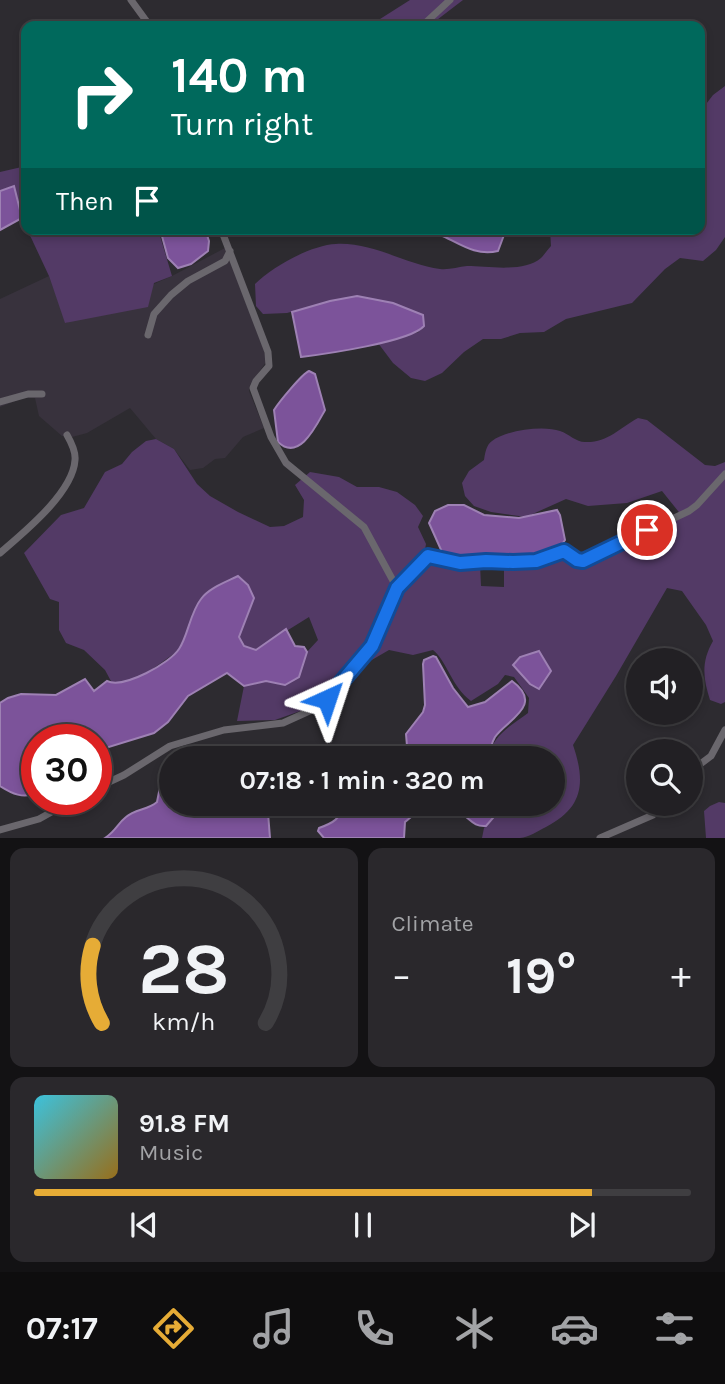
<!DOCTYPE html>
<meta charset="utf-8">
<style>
:root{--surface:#222024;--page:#2a282c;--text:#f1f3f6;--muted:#a2a3a6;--line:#3f3e41;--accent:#e6ac36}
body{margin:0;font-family:Karla,sans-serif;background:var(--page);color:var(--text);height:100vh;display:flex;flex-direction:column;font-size:26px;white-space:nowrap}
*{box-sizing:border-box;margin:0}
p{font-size:23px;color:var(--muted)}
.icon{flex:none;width:38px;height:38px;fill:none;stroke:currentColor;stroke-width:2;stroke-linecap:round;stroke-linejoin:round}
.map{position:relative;height:838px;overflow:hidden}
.side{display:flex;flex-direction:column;gap:10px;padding:10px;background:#131214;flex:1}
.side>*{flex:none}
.hud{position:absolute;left:21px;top:21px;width:684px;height:214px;border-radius:14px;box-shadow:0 4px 10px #0003,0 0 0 2px var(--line);background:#00695c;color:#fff;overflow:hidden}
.fabs{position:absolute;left:626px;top:648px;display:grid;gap:14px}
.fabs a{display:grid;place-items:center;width:77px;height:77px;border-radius:50%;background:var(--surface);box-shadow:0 4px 10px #0003,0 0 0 2px var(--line);font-size:35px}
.speed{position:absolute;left:21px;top:724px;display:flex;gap:14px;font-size:35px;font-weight:700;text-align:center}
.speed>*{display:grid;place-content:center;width:91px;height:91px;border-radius:50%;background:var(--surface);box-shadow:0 4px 10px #0003,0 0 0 2px var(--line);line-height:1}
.speed .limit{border:10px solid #d22;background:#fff;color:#111}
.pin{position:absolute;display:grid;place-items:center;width:60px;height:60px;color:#fff;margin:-30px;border:4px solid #fff;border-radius:50%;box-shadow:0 2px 7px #0007}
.me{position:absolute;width:77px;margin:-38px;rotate:42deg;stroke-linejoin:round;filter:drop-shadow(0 0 5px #0008)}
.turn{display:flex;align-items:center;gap:24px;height:147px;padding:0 35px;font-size:32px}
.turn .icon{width:91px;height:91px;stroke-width:2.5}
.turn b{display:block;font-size:49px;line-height:60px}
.then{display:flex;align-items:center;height:66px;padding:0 35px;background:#0003;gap:14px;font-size:26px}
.big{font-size:52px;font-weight:700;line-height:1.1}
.side .card{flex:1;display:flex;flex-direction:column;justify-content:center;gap:10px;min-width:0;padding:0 24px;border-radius:14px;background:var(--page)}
.side .dial{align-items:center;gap:0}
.dial svg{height:182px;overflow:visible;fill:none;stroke:var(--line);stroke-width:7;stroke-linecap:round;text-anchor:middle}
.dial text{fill:var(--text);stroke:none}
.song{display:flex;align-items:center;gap:21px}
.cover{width:84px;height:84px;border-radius:10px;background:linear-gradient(135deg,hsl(190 70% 55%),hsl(40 70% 35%))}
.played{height:7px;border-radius:4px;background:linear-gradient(90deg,var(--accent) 85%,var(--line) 85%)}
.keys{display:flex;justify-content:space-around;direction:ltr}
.heat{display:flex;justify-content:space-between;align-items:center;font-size:38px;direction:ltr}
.side .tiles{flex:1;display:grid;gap:10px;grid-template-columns:1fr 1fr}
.card:last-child{grid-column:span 2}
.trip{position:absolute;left:159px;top:746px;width:406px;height:70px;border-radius:35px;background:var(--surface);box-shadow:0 4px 10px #0003,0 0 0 2px var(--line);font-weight:700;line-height:70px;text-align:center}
.menu{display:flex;height:112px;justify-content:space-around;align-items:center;background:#0e0d0e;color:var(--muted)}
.menu .icon{width:49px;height:49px}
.menu .current{color:var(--accent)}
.menu b{font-size:32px;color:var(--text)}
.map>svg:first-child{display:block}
</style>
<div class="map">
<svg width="725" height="838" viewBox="0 0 725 838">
<rect width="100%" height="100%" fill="#2d2b30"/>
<path fill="#38323d" d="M 225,248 L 265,353 L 266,362 L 250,385 L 249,391 L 264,428 L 243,437 L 225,458 L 215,459 L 203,468 L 190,470 L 174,449 L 156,439 L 130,408 L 87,433 L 72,437 L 62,436 L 39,416 L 35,398 L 23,398 L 0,407 L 0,299 L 49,276 L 66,323 L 172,276 Z"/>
<path fill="#533a66" d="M 410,0 L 463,0 L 429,26 L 369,26 Z
M 725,86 L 725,237 L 716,250 L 703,261 L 680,258 L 665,269 L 632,303 L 566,319 L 544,332 L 520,333 L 501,339 L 483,339 L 464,352 L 442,373 L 425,381 L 411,378 L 393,363 L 378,343 L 419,332 L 357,296 L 330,301 L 287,313 L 263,314 L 256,306 L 255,284 C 272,267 311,245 336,244 C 372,242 405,264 440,269 C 449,270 458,267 467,266 C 488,266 523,273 541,258 C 544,255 548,249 551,246 L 550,229 L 700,229 L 700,112 L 713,95 Z
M 26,166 L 26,227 L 14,186 L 0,191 L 0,172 Z
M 27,229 L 158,229 L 172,276 L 154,283 L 148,307 L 65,323 L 49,276 Z
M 638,418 L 647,420 L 705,465 L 715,466 L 725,462 L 725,702 L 721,704 L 710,700 C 703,678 701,662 713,641 L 706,625 L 682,591 L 667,588 L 616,676 L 573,745 C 586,783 583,808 546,827 C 538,831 529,837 520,838 C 508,838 494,838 482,838 L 484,828 L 499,811 L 498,803 L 553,803 L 553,758 L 489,758 C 490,737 513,724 528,713 L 529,698 L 514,677 L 505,675 L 498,684 L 471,701 C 451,686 447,661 433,650 L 413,655 L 389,650 L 370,661 L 348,666 L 329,691 L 306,709 L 275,720 L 237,721 L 244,686 L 266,681 L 285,685 L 306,653 L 318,640 L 309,617 L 256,650 L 244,646 L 239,637 L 254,598 L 202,598 L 179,650 L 147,673 L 126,683 L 112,683 L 105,670 L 84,650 L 66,643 L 59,630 L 59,602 L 50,599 L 24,553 L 61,515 L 84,508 L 105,472 L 122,464 L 132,452 L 146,441 L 156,439 L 174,449 L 197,484 L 210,496 L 238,512 L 270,527 L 284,526 L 303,517 L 304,500 L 295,485 L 310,472 L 339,477 L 357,487 L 379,487 L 397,492 L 415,505 L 423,516 L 418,527 L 426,544 L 424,555 C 439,571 462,557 480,564 L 481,586 L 504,587 L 504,565 L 537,564 L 560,556 L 574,562 L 682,516 L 662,491 L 627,503 L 588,506 L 566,499 L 526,517 L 491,512 L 474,506 L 465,496 L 462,483 L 469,471 L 484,460 C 485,454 486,445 492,441 C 506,430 544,425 560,431 C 569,434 576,442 585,442 C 607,443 620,428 638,418 Z
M 719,802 L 725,803 L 725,838 L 706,838 L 704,811 L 710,806 Z"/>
<path fill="#7c539a" stroke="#9e81b4" stroke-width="2" d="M 14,186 L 22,218 L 0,230 L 0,191 Z
M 160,229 L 205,229 L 209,241 L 208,251 L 191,264 L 178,268 L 168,258 Z
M 418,229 L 511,229 L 504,235 L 498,251 C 478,256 463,246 445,237 C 436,233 427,232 418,229 Z
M 357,296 L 393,303 L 423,315 L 424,326 C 410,342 325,354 301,357 L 292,312 L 330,301 Z
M 309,371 L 315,374 L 325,410 C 316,426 299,462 278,442 L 274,410 C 279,402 302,374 309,371 Z
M 448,505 L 464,505 L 484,515 L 519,518 L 557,510 L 560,515 L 565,540 L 562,544 L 534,555 L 482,554 L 451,558 L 442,552 L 429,523 L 435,511 Z
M 238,576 L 248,585 L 254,598 L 239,637 L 244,646 L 256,650 L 286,629 L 295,646 L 304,647 L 307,652 L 299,677 L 285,685 L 266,681 L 244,686 L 227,673 L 188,696 L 168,722 L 154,733 L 96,751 L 96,740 L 37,740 L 37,792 C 24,800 11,793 0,786 L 0,703 L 8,698 L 21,694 L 56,695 L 85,679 L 94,691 L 107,681 C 124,689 170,663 179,649 C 188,636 190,613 201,599 C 209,588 226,582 238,576 Z
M 539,651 L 551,671 L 539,689 L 530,684 L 513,665 L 520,657 Z
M 433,656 L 436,657 L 453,688 L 468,707 L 485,702 L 512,681 C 545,705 507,720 495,737 C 491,744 490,750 489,758 L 408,758 L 406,734 L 423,712 L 425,705 L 423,664 L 424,660 Z
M 171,769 L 172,803 L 245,803 L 248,811 L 268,813 L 270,838 L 105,838 C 116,831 117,824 126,817 C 135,809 148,810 157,802 L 162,777 Z
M 344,803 L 498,803 L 499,811 L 486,826 C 474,827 471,820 462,814 C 446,803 417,810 405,822 L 404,838 L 324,838 L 318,831 L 319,828 C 333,823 341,819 344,803 Z"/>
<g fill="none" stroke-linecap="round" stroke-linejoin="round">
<path stroke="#6a676d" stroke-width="7" d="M 131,0 L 150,26
M 422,26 L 450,0
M 148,335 L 154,314 L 171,295 L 188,281 L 225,261 L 230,251
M 0,402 L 28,394 L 42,394
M 0,553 C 23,533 73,493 75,460 C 76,451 71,442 67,435
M 397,588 L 428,556 L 460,563 L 486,561 L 513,562 L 536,561 L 564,551 L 577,560 L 583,561 L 689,511 L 697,505 L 725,474
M 691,771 L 711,756 L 725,730
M 96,788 L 124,775 L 170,746 L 224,730 L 283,723 L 316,708 L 338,688 L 372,646 L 397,588 L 364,527 L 286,463 L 271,437 L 253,388 L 256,381 L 269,366 L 268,352 L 221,229
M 0,830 L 39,819 L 73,800
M 600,838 L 653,815 L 663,803"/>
</g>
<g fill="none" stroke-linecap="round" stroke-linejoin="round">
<defs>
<path id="route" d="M 327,699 L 372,646 L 397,588 L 428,556 L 460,563 L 486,561 L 513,562 L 536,561 L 564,551 L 577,560 L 583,561 L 647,530"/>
</defs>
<use href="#route" stroke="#114b97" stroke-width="18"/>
<use href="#route" stroke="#1a73e8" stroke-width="12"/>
</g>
</svg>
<div class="fabs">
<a><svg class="icon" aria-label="sound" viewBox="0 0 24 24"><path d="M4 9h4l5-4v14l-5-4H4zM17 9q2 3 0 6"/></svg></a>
<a><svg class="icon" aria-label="search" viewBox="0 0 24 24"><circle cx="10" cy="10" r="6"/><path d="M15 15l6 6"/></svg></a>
</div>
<div class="speed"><div class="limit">30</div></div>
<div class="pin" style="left:647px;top:530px;background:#d93025"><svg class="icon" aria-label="arrive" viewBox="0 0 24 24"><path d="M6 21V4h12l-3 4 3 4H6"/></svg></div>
<svg class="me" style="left:327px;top:699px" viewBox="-20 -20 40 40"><path d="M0-17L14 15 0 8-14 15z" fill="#1a73e8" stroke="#fff" stroke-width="4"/></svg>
<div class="trip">07:18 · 1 min · 320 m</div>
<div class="hud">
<div class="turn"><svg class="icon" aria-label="right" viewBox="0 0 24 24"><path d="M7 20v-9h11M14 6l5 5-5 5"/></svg><div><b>140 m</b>Turn right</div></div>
<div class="then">Then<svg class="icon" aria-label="arrive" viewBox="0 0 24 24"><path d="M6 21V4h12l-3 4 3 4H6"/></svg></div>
</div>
</div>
<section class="side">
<div class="tiles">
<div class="card dial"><svg viewBox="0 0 100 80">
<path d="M14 69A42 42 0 1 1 86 69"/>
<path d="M14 69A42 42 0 0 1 10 35" stroke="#e6ac36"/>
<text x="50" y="56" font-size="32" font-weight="700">28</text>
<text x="50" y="72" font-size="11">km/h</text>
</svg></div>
<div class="card"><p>Climate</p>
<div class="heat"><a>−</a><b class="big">19°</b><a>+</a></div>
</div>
<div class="card">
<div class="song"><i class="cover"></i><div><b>91.8 FM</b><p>Music</p></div></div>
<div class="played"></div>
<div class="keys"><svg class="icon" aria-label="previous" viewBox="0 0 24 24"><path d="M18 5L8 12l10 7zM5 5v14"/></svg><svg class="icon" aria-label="pause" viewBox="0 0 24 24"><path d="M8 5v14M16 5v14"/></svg><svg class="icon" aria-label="next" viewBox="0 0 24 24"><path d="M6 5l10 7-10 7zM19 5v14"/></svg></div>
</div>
</div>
</section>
<nav class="menu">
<b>07:17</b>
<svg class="icon current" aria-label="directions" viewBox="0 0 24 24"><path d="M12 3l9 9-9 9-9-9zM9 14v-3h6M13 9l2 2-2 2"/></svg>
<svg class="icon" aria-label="music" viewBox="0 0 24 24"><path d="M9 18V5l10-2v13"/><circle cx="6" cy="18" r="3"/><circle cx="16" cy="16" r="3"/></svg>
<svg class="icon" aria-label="phone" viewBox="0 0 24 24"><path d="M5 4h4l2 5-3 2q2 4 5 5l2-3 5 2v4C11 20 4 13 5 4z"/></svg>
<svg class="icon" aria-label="climate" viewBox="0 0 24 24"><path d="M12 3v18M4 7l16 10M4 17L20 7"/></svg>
<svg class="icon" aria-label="car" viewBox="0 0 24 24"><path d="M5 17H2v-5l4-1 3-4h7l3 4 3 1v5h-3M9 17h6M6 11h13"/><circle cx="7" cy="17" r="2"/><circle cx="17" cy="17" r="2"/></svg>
<svg class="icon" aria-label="filters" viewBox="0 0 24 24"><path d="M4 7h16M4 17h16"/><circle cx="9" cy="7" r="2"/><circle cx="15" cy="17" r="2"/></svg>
</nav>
